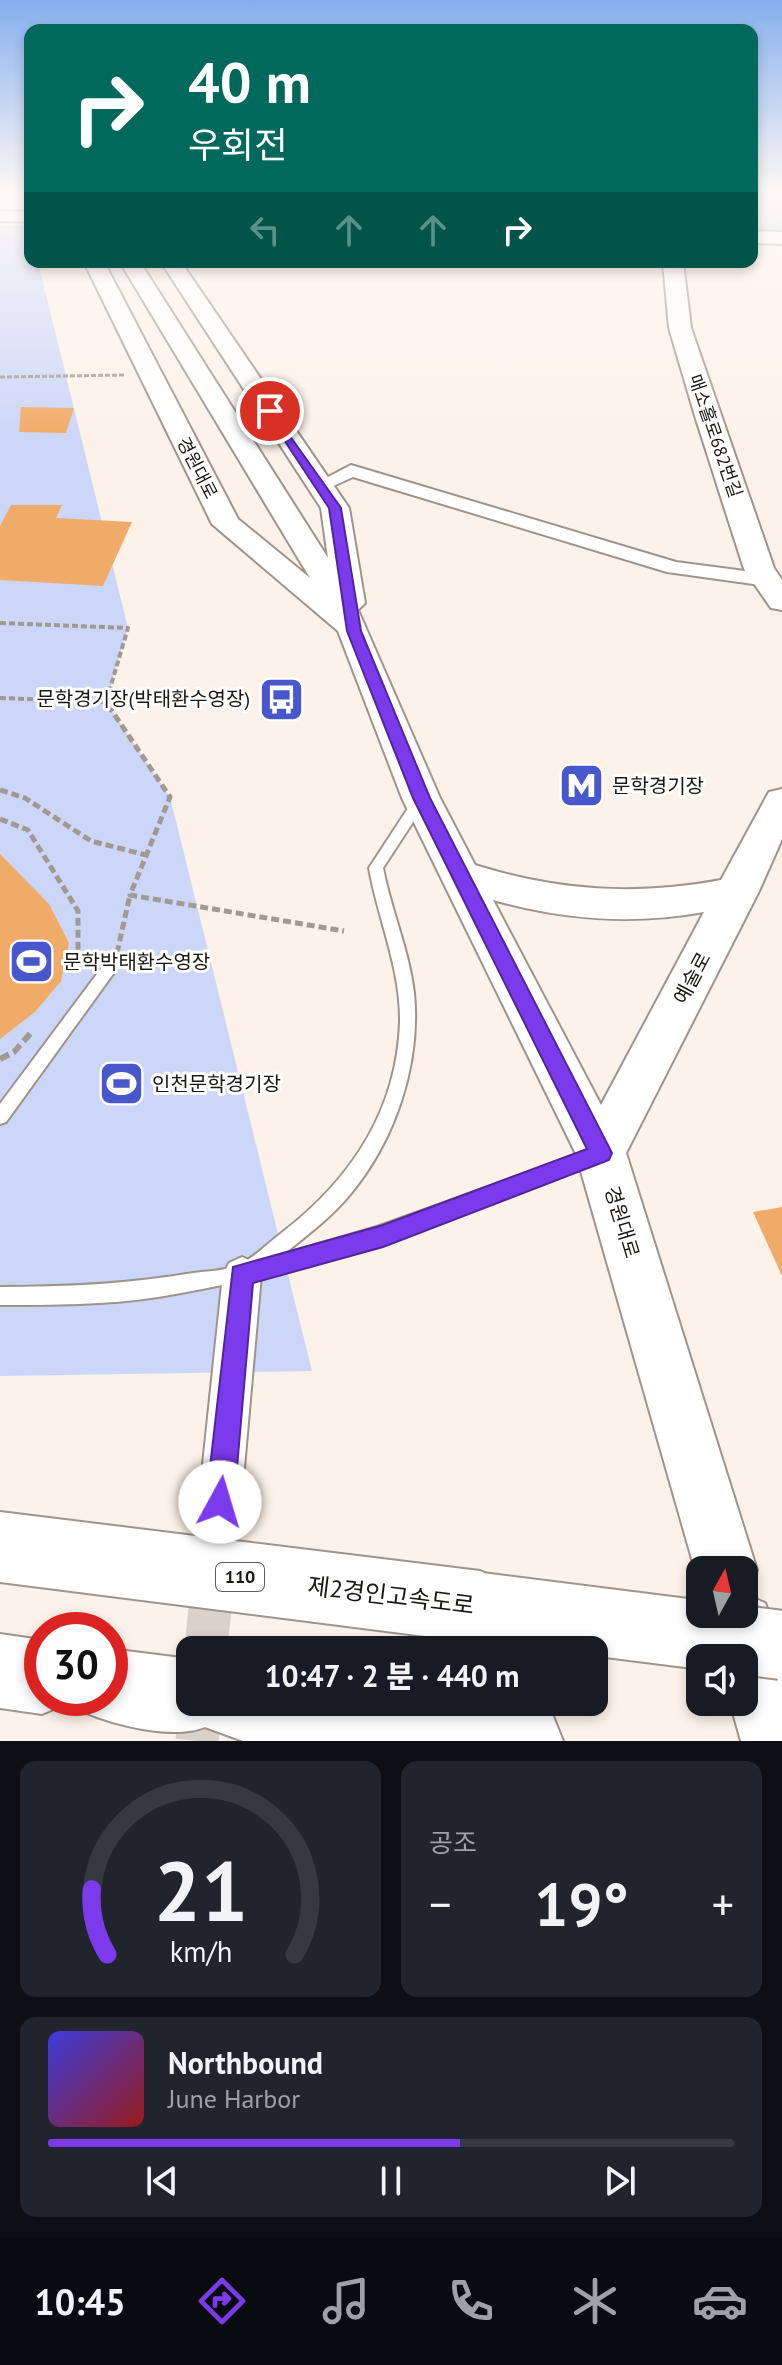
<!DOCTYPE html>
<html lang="ko">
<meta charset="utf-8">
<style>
:root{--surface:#171b24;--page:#20242c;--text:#f1f3f6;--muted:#9ea1a6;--line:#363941;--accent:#7c3aed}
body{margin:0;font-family:"PT Sans","Noto Sans KR",sans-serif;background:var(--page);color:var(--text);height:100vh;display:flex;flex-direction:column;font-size:30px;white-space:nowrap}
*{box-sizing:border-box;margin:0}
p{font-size:26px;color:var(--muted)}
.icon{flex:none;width:44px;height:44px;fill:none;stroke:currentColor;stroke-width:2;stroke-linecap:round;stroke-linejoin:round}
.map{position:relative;height:1741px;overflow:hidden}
.sheet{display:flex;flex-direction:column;gap:20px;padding:20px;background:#0d0f14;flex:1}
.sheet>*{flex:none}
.top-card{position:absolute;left:24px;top:24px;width:734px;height:244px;border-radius:16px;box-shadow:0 4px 12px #0003;background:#00695c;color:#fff;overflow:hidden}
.needle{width:52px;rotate:8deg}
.fabs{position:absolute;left:686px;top:1556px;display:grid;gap:16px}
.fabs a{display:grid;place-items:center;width:72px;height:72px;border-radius:16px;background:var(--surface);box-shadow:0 4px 12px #0003;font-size:40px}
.speed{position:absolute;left:24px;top:1612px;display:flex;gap:16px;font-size:40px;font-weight:700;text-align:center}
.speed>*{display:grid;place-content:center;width:104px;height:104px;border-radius:50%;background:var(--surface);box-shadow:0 4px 12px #0003;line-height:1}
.speed .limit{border:12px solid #d22;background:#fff;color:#111}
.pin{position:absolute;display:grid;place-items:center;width:68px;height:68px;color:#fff;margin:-34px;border:4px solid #fff;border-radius:50%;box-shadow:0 2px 8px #0007}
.me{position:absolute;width:88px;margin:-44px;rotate:6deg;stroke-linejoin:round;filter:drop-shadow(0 0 6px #0008)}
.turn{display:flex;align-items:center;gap:28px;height:168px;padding:0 32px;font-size:36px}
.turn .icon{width:104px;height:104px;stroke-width:2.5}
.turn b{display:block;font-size:56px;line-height:68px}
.lanes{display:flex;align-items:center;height:76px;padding:0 32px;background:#0003;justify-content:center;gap:40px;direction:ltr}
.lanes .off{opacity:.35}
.big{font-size:60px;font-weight:800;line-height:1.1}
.sheet .card{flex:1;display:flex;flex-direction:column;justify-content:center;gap:12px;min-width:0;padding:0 28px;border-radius:16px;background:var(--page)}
.sheet .dial{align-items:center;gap:0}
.dial svg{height:208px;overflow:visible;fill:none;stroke:var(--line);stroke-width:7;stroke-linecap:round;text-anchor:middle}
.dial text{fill:var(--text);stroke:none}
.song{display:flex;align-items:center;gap:24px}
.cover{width:96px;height:96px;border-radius:12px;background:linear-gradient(135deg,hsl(240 70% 55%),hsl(0 70% 35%))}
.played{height:8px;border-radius:4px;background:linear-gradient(90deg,var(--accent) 60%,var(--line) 60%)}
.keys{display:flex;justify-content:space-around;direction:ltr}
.heat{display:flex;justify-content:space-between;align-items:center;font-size:44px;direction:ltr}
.sheet .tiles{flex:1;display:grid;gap:20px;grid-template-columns:1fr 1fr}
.card:last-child{grid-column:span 2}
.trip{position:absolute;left:176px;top:1636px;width:432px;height:80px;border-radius:16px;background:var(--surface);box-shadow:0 4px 12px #0003;font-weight:800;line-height:80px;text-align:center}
.dock{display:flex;height:128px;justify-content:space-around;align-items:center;background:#090b0e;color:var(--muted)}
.dock .icon{width:56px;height:56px}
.dock .on{color:var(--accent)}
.dock b{font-size:36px;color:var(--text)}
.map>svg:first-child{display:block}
</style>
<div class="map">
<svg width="782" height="1741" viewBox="0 0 782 1741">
<rect width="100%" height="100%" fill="#fcf2e9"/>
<path fill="#ccd6f8" d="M 752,193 L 782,193 L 782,233 L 752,232 Z
M 0,226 L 29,226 L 30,262 L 38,262 L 128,628 L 106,702 L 170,797 L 312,1371 L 0,1376 Z"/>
<path fill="#f0ab68" d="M 21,407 L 74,408 L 66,433 L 19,432 Z
M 11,505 L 62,505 L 56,518 L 132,522 L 103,586 L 0,580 L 0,526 Z
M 0,854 L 49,904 L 69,943 L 61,981 L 35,1012 L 0,1039 Z
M 782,1207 L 782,1276 L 753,1212 Z"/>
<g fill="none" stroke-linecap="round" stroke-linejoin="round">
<path stroke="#dad1c9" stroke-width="43" stroke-dasharray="43 22" stroke-linecap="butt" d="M 206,1650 L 220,1502
M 197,1741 L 201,1702"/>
<defs>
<path id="lane" d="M 421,795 L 428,799 L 383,868 C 391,910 409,950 414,993 C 421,1064 395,1142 348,1197 C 329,1219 306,1236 284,1254 L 377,1227 L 594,1149 L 600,1151 L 603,1156 L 600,1161 C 456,1217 311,1273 158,1297 C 106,1305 53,1305 0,1305 L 0,1287 C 65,1287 129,1284 193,1273 C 208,1271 227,1271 240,1264 C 254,1258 267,1244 279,1235 C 349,1182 397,1112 400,1022 C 401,969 378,919 369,868 L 416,796 Z
M 108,964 L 113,966 L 116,970 L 113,974 L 6,1122 L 0,1124 L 0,1104 L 103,966 Z"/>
<path id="street" d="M 351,465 L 676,562 L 767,574 L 778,580 L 767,586 L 667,572 L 353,477 L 320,492 L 311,486 Z
M 242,1257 L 255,1263 L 261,1275 L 241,1502 L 235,1517 L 220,1523 L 205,1517 L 199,1502 L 223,1275 L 229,1263 Z"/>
<path id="secondary" d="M 0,211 L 30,212 L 30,222 L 0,221 Z
M 752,231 L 782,232 L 782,244 L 752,243 Z
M 84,262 L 104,262 L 238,519 L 310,578 L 120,262 L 140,262 L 328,558 L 321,508 L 161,262 L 181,262 L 349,508 L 365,603 L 358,610 L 440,798 L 475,865 C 558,891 636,896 721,880 L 769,792 L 782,789 L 782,839 L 759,891 L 626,1153 L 757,1570 L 748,1593 L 744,1594 L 744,1570 L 700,1570 L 700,1587 L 576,1154 L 402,798 L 338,631 L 212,524 ZM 493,900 C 564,920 632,925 704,912 L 601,1105 Z
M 663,262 L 683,262 L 691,328 L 774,568 L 782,580 L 782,610 L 771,608 L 744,569 L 695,416 L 669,328 Z
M 744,1594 L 765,1603 L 782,1649 L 782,1741 L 741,1741 L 730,1702 L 744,1702 L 744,1658 L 718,1658 L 709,1626 L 714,1614 L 744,1614 Z"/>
<path id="highway" d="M 0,1512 L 480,1571 L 505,1582 L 516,1607 L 505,1632 L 480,1643 L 0,1582 Z
M 0,1634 L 42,1640 L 42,1698 L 70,1698 L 68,1703 L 42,1714 L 0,1708 Z
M 110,1649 L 190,1659 L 190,1702 L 519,1702 L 552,1714 L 563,1741 L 243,1741 L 205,1727 C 174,1740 114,1725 84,1712 L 78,1698 L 110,1698 Z"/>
</defs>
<use href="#lane" stroke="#9e948c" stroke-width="4"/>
<use href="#street" stroke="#9e948c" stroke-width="4"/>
<use href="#secondary" stroke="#9e948c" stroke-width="4"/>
<use href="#highway" stroke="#9e948c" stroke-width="4"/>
<path stroke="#a19a93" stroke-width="3" stroke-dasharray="5 2" stroke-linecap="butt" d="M 0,377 L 125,375"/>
<path stroke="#a19a93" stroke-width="4" stroke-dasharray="6 3" stroke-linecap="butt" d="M 0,623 L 128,628 L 106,702 L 109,707
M 0,698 L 106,702"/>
<path stroke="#a19a93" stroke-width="5" stroke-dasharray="8 4" stroke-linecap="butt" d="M 108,705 L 170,797 L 130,895 L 344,931
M 0,790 L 25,798 L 91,841 L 146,855
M 0,819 L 28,830 L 78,911 L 78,973
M 117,953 L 130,895"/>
<path stroke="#a19a93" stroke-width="6" stroke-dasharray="10 5" stroke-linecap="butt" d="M 0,1059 L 14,1052 L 31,1033"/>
<use href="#lane" fill="#fff" fill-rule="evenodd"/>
<use href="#street" fill="#fff" fill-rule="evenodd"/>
<use href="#secondary" fill="#fff" fill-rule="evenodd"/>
<use href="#highway" fill="#fff" fill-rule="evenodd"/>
<defs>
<path id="highway-bridge" d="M 480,1607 L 782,1645"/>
</defs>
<use href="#highway-bridge" stroke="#9e948c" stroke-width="72" stroke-linecap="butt"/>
<use href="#highway-bridge" stroke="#fff" stroke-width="68"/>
</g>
<linearGradient id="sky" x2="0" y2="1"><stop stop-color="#86afee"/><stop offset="0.44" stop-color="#fef9f5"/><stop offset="1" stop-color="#fef9f5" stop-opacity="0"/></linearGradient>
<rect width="782" height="437" fill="url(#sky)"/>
<path fill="#7c3aed" stroke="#51269a" stroke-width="2" d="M 270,408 L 341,508 L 361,631 L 430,798 L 612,1153 L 609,1160 L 383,1247 L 253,1283 L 234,1502 L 230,1511 L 220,1516 L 210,1511 L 206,1502 L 233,1267 L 383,1225 L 587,1149 L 413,798 L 347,631 L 329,508 L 265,411 Z"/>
<defs>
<symbol id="bus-square" viewBox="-11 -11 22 22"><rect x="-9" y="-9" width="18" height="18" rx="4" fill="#4957cc" stroke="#fff"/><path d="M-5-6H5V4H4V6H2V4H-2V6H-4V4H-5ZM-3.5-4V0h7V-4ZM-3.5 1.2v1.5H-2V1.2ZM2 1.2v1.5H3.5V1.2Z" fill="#fff"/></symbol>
<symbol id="metro-square" viewBox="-11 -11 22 22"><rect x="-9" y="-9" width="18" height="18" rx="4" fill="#4957cc" stroke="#fff"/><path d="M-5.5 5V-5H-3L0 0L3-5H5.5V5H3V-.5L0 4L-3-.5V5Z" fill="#fff"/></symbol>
<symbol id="stadium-square" viewBox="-11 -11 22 22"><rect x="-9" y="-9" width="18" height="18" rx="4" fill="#4957cc" stroke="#fff"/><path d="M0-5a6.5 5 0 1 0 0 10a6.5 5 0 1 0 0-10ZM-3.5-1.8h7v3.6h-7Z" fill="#fff"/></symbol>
</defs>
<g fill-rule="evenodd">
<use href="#bus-square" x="256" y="674" width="51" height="51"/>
<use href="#metro-square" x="556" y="760" width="51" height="51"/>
<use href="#stadium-square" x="6" y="936" width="51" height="51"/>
<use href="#stadium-square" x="96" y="1058" width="51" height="51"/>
</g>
<g text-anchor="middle" stroke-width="6" stroke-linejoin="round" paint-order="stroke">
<g font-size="18" fill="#1b1714" stroke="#fff">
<text transform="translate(715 436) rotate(71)" y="6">매소홀로682번길</text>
<text transform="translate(197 468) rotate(63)" y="6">경원대로</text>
</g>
<rect fill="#fff" stroke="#5f5d5a" stroke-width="2" x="216" y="1563" width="48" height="28" rx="6"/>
<g font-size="18" font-weight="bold" fill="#1b1714">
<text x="240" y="1583">110</text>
</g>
<g font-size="20" fill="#1b1714" stroke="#fff" text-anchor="start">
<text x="250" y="706" text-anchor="end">문학경기장(박태환수영장)</text>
<text x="612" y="793">문학경기장</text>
<text x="63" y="969">문학박태환수영장</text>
<text x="152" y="1091">인천문학경기장</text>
</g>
<g font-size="20" fill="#1b1714" stroke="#fff">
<text transform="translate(692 978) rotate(-62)" y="7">예술로</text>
<text transform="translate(622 1222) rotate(73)" y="7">경원대로</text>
</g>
<g font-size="24" fill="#1b1714" stroke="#fff">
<text transform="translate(391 1596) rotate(7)" y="8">제2경인고속도로</text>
</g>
</g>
</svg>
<div class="fabs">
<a><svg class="needle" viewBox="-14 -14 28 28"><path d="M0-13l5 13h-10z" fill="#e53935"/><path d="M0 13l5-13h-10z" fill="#9ea1a6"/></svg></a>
<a><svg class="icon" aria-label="sound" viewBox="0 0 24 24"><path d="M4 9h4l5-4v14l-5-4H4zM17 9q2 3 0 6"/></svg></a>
</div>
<div class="speed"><div class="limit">30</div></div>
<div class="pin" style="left:270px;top:411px;background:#d93025"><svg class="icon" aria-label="arrive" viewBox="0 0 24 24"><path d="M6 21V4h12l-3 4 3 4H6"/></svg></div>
<svg class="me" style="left:220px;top:1502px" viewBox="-20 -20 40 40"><circle r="19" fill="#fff"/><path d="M0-13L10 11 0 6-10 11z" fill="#7c3aed"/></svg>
<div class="trip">10:47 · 2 분 · 440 m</div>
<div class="top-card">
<div class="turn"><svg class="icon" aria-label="right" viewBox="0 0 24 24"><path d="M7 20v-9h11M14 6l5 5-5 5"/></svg><div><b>40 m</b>우회전</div></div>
<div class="lanes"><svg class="icon off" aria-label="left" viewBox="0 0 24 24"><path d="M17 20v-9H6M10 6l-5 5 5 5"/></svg><svg class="icon off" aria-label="ahead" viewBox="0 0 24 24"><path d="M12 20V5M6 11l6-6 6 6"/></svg><svg class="icon off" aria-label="ahead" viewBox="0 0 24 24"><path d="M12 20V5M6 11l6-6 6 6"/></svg><svg class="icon" aria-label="right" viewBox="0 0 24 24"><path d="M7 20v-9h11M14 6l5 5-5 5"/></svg></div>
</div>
</div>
<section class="sheet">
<div class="tiles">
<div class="card dial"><svg viewBox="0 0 100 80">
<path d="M14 69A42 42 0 1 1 86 69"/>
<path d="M14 69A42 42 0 0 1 8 44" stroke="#7c3aed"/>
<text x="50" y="56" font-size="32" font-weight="700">21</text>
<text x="50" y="72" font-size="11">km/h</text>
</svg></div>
<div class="card"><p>공조</p>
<div class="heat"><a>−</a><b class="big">19°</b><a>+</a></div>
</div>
<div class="card">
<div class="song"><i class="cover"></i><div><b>Northbound</b><p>June Harbor</p></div></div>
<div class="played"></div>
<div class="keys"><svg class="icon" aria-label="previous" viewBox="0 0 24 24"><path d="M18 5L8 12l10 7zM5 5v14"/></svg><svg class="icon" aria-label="pause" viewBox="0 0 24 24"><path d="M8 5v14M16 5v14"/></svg><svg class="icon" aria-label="next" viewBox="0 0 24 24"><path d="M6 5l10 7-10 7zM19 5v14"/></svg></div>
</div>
</div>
</section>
<nav class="dock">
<b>10:45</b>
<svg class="icon on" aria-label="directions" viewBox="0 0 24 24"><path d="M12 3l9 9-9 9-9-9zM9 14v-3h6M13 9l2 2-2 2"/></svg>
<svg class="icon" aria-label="music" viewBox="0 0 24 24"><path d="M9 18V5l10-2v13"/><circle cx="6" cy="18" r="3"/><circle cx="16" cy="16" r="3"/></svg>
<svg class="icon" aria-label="phone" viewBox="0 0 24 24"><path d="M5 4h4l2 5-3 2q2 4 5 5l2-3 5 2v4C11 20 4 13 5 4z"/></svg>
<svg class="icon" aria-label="climate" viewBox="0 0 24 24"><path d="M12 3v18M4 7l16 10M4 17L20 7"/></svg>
<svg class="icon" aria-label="car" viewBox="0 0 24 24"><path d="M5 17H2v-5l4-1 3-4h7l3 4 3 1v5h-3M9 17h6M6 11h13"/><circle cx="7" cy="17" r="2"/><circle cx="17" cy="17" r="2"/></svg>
</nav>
